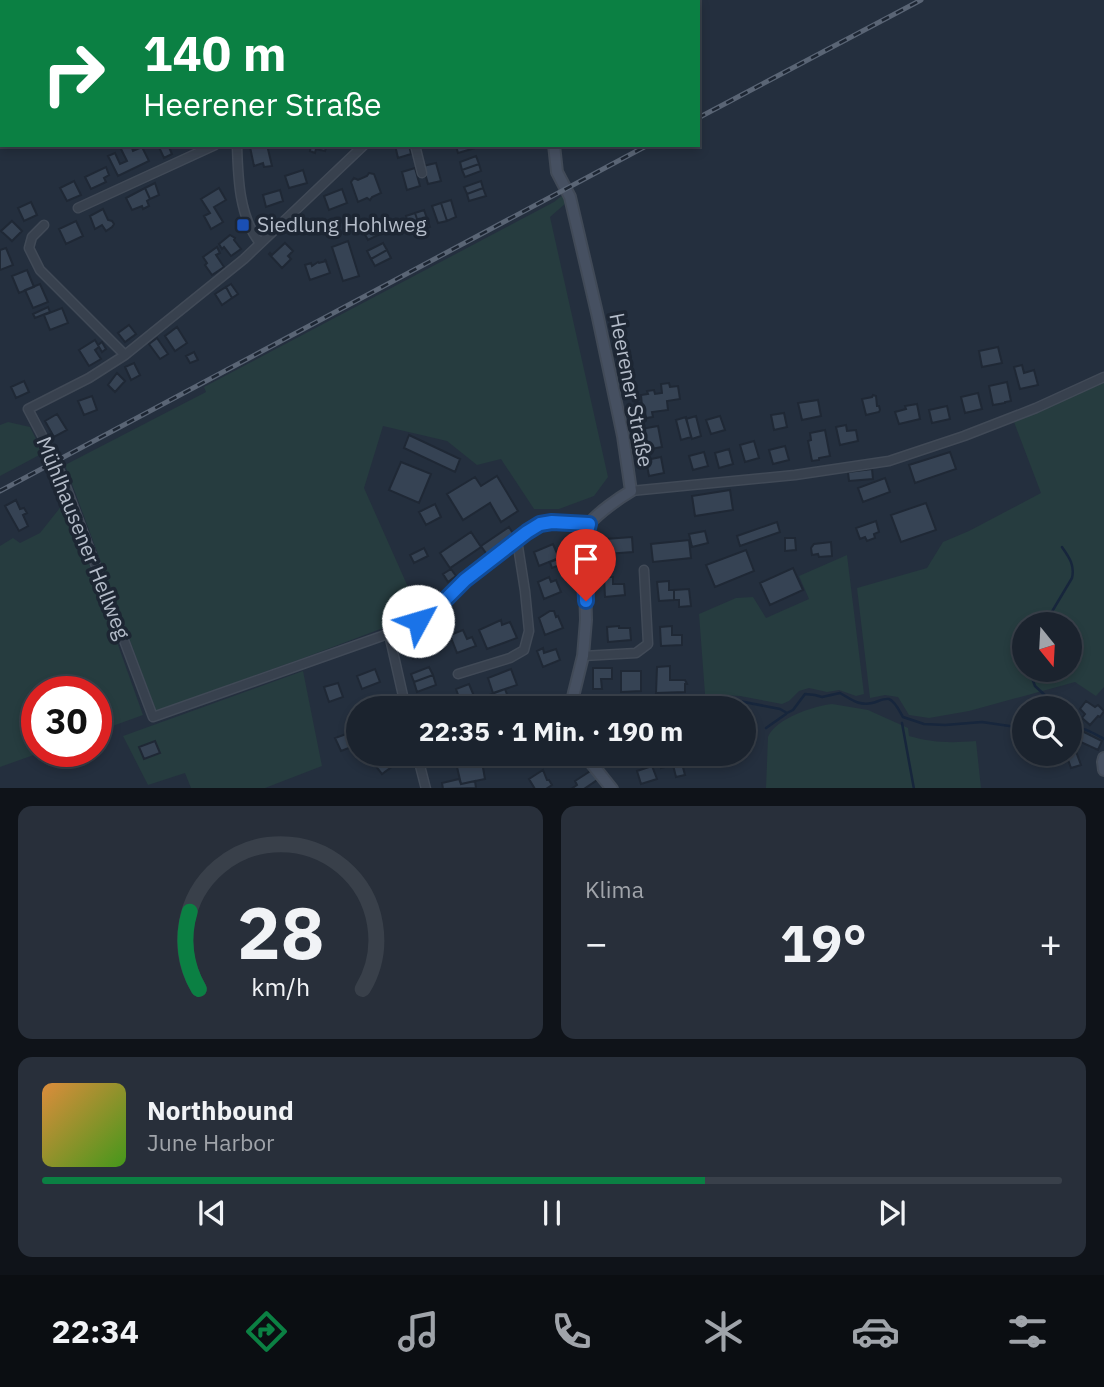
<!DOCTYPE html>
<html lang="de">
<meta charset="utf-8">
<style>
:root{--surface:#1b232e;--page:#282f3a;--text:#f1f3f6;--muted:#a0a4aa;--line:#39404a;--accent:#0b8043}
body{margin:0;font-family:"IBM Plex Sans",sans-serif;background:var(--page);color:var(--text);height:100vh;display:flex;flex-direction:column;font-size:26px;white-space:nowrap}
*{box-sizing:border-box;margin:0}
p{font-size:23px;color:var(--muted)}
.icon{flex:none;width:38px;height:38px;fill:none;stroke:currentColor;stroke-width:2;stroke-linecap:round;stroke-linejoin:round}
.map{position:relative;height:788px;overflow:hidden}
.panel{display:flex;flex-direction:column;gap:18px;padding:18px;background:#0f1319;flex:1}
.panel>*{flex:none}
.hud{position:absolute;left:0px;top:0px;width:700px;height:147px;box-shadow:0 4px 10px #0003,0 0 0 2px var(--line);background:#0b8043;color:#fff;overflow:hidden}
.needle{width:46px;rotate:162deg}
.fabs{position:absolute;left:1012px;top:612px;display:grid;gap:14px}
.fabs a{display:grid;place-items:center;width:70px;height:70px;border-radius:50%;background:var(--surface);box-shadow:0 4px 10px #0003,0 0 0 2px var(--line);font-size:35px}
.speed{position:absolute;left:21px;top:676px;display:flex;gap:14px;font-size:35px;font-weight:700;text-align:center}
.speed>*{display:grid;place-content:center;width:91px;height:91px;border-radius:50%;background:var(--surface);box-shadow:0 4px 10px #0003,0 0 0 2px var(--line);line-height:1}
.speed .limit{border:10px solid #d22;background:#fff;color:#111}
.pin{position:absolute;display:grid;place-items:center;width:60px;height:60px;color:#fff;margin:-72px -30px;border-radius:50% 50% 50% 0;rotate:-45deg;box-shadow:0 0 7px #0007}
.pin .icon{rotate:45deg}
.me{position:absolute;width:77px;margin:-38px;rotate:51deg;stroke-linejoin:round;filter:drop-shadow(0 0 5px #0008)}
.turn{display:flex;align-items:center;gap:24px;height:147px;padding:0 28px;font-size:32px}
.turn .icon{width:91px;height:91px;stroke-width:2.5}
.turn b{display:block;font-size:49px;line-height:60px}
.big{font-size:52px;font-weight:700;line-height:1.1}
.panel .card{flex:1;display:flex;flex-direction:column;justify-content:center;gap:10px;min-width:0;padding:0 24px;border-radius:14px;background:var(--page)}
.panel .dial{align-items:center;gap:0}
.dial svg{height:182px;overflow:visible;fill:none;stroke:var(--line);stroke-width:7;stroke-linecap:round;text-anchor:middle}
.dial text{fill:var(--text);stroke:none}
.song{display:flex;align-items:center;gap:21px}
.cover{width:84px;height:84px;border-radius:10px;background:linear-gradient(135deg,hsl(30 70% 55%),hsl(100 70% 35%))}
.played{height:7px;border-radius:4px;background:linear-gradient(90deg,var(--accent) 65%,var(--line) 65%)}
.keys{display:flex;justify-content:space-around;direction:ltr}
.heat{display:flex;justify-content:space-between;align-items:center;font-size:38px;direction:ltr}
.panel .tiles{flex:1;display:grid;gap:18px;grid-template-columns:1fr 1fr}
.card:last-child{grid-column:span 2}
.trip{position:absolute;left:346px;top:696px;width:410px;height:70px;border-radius:35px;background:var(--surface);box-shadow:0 4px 10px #0003,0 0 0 2px var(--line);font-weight:700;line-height:70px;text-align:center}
.tab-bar{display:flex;height:112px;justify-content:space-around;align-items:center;background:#0b0e12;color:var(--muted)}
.tab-bar .icon{width:49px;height:49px}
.tab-bar .current{color:var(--accent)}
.tab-bar b{font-size:32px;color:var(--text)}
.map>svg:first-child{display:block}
</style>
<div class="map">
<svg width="1104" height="789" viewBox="0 0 1104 789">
<rect width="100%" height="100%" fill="#242f3e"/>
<path fill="#263c3f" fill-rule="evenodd" d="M 564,194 L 566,203 L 550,217 L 608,477 L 594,496 L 559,509 L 534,509 L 501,459 L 477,465 L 447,441 L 383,426 L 364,488 L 420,614 L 301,659 L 156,711 L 65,465 L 206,392 L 204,387 L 554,202 Z
M 1104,381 L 1104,687 L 1096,696 L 1075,682 L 969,711 L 929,718 L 909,715 L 898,697 L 885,695 L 870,698 L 857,588 L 927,568 L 943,542 L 969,531 L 1041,493 L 1014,422 ZM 1024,625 L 1069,625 L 1069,670 L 1024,670 Z
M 8,422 L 30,427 L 43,453 L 0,476 L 0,425 Z
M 63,504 L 78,533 L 143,715 L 96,732 L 96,691 L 37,691 L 37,751 L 45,751 L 0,767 L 0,546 L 13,538 L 20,543 L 40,533 Z
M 847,555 L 864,694 L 856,696 L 839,690 L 827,692 L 809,688 L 799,691 L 789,701 L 782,704 L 740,696 L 705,694 L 699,614 L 736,598 L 753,597 L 766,618 L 809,599 L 799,576 Z
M 303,671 L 322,766 L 265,788 L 191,788 L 185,773 L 148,785 L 123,736 Z
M 832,704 L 868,710 L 908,728 L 909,736 C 934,743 951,743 976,741 L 981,788 L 766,788 L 768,737 C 775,719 813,706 832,704 Z"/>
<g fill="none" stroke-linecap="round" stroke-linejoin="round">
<path stroke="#17263c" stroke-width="2.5" d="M 1044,625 L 1072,578 C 1075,565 1069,557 1062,547
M 1029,670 L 1035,686 L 1049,699 L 1055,709
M 668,709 L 718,700 L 734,700 L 780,709 L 787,713 L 793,710 L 805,694 L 815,695 L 822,697 L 840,693 C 851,699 858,706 872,703 C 877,702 884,698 889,699 C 895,701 900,712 903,717 L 924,724 L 945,725 L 982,722 L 1024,728
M 902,723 L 914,789
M 1069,727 C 1082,726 1093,733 1104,739
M 766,728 L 786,714"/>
</g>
<path fill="#364354" stroke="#1f2835" stroke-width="2" d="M 123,145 L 131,145 L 133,151 L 142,147 L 149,161 L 118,176 L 108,156 L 115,153 L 120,164 L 127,161 L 120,147 Z
M 158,145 L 168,145 L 172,154 L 164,158 Z
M 256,145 L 267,145 L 272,166 L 264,167 L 263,163 L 254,166 L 250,147 Z
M 311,145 L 327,145 L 325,151 L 316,149 L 315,153 L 310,151 Z
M 395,145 L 409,145 L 411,154 L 398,158 Z
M 474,145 L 475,148 L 458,153 L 456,146 Z
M 476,156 L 479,164 L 462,170 L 460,162 Z
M 436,163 L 441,181 L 428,184 L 423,166 Z
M 479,164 L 481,171 L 465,177 L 462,170 Z
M 106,167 L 109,175 L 104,178 L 106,182 L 91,189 L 85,177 Z
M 415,168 L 420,186 L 407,190 L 402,172 Z
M 303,170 L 307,183 L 289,188 L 285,176 Z
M 369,173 L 374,174 L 381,193 L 372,197 L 370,200 L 367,198 L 358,202 L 351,182 L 354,178 L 358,180 L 367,176 Z
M 74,181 L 81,195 L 67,201 L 60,188 Z
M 481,181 L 483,188 L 467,194 L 464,187 Z
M 155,183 L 159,195 L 150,199 L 145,188 Z
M 145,188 L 150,199 L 147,201 L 149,206 L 143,209 L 142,206 L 132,210 L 126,198 Z
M 219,188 L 226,200 L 214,207 L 223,222 L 211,229 L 204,216 L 210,213 L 201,199 Z
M 483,188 L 486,196 L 469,201 L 467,194 Z
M 342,189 L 347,203 L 329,210 L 324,196 Z
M 280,190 L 283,201 L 266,207 L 263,195 Z
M 451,200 L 456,217 L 447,221 L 441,203 Z
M 31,202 L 37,215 L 24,221 L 18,208 Z
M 441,203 L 447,221 L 438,223 L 432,206 Z
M 103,209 L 108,220 L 112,221 L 114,224 L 112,227 L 106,231 L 102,225 L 95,229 L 90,216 Z
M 424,210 L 430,227 L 421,231 L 415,213 Z
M 415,213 L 421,231 L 411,233 L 406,216 Z
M 376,217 L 380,224 L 364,233 L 360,225 Z
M 12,221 L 22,231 L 12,241 L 1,231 Z
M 76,221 L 83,236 L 66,244 L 59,229 Z
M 380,224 L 384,232 L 368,240 L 364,233 Z
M 230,235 L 235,238 L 234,240 L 241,249 L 231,256 L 224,247 L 222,249 L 219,244 Z
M 348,241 L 359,276 L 343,281 L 332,247 Z
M 285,243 L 293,251 L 288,256 L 291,259 L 282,268 L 269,254 L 270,253 L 272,255 Z
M 383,243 L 387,250 L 371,259 L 367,251 Z
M 217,247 L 220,253 L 216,255 L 224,267 L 212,275 L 205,265 L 207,263 L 203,257 Z
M 6,248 L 13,265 L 0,270 L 0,250 Z
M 387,250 L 391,258 L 375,266 L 371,259 Z
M 325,259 L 330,273 L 310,280 L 305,265 L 311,263 L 312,266 L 318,262 L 319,263 L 326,261 Z
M 27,270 L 34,287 L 19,293 L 12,276 Z
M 40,284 L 48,302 L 33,308 L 25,290 Z
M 231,284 L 238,294 L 232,298 L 226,287 Z
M 226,287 L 232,298 L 222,305 L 215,294 Z
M 48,307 L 50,312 L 35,318 L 33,314 Z
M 62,308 L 68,323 L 50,330 L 44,315 Z
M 129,325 L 136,334 L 125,342 L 118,333 Z
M 177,327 L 187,343 L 175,351 L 165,336 Z
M 157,338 L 168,354 L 160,359 L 149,344 Z
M 95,340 L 98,345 L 102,342 L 106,349 L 102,352 L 99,347 L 95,350 L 101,359 L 89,366 L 79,350 Z
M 998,347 L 1002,363 L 982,367 L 979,351 Z
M 194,352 L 198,360 L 190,363 L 186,356 Z
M 134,363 L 140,375 L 131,380 L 125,367 Z
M 1022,365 L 1024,373 L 1034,370 L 1038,385 L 1020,389 L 1014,367 Z
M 117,373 L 125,381 L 115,392 L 108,385 Z
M 24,381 L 29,392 L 16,398 L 11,387 Z
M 1007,382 L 1011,401 L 1005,402 L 1005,403 L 993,405 L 989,386 Z
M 669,383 L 670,387 L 678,386 L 680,399 L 667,401 L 668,410 L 652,412 L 653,417 L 646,418 L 644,406 L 642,406 L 641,395 L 648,394 L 647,391 L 654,390 L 655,394 L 662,393 L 661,384 Z
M 978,393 L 982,409 L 965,413 L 961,397 Z
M 873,395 L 876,396 L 877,406 L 879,406 L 880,410 L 879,412 L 866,415 L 862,399 L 872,397 Z
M 92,396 L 97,410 L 84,415 L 78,401 Z
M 818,400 L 821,416 L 802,420 L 798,403 Z
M 917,404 L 920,419 L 899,424 L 895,412 L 906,409 L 905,406 Z
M 947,406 L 950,419 L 932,423 L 929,410 Z
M 784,413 L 787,427 L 774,430 L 771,415 Z
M 57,414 L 67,430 L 54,437 L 45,421 Z
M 696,416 L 701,436 L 692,439 L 686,419 Z
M 720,416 L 725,430 L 711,434 L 706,420 Z
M 686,417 L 691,437 L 681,440 L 676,420 Z
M 846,425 L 847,431 L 856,430 L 858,441 L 840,445 L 836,427 Z
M 658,426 L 662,447 L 645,450 L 641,429 Z
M 825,430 L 830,456 L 819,458 L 819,460 L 812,461 L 808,441 L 811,440 L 810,433 Z
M 409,435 L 460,459 L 455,472 L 404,448 Z
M 754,441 L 759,458 L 745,462 L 740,445 Z
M 785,446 L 789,460 L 773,464 L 769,450 Z
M 729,449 L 733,464 L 719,468 L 715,453 Z
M 704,452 L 708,466 L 693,470 L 689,456 Z
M 950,452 L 956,469 L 915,483 L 909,465 Z
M 661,457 L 664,473 L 649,476 L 646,460 Z
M 401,462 L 431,474 L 419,503 L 389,490 Z
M 872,469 L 873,479 L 849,481 L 848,472 Z
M 497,476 L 518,511 L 501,522 L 490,503 L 463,520 L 447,494 L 475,477 L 481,486 Z
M 885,478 L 890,492 L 863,502 L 858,488 Z
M 730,490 L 733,510 L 695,516 L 692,496 Z
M 16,500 L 20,509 L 24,508 L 27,513 L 23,515 L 28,526 L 19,531 L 5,506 Z
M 926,503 L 936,530 L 901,542 L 891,515 Z
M 435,504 L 441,517 L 426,525 L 419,512 Z
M 876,521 L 879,532 L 874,534 L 875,538 L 867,541 L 865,537 L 860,539 L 856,528 Z
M 777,522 L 780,532 L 740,546 L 737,536 Z
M 509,527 L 514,535 L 501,547 L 488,556 L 481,546 Z
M 705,531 L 708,543 L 692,547 L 689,534 Z
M 471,532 L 481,547 L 450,568 L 440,553 Z
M 632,537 L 633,552 L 606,554 L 605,539 Z
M 785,538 L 795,538 L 796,550 L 785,551 Z
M 689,540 L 691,558 L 653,562 L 651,544 Z
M 831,542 L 832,556 L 819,557 L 818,554 L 812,555 L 811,548 L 814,544 Z
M 553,544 L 559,558 L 539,566 L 534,552 Z
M 424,548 L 428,556 L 414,563 L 410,555 Z
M 746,550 L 754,571 L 715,587 L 706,565 Z
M 563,557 L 565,563 L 552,568 L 550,562 Z
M 793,568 L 803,590 L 770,605 L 760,583 Z
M 451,569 L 456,576 L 448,582 L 443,574 Z
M 549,577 L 551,582 L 556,580 L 561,592 L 544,599 L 538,582 Z
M 604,577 L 613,577 L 613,584 L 624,584 L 625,595 L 605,597 Z
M 669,581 L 669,590 L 674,590 L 674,600 L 659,601 L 657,582 Z
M 689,589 L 691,606 L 679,607 L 679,600 L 674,600 L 674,590 Z
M 550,611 L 554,611 L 556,617 L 558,616 L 563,628 L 545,635 L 539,618 Z
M 501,620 L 502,625 L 510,622 L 517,638 L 487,649 L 479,630 Z
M 619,626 L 619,628 L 630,628 L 631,640 L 608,642 L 607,627 Z
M 672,626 L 672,635 L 682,635 L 682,645 L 661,646 L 660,627 Z
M 463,630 L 467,639 L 472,637 L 476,646 L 457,653 L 450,635 Z
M 426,638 L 431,651 L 413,659 L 408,645 Z
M 543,648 L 544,653 L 556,649 L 560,660 L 543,667 L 537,651 Z
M 670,666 L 670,680 L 685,680 L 687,684 L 685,684 L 685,692 L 656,693 L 657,667 Z
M 429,667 L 433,675 L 414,682 L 411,674 Z
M 593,668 L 612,668 L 612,679 L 601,679 L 602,689 L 593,689 Z
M 375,669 L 380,682 L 362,689 L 357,676 Z
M 511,669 L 517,685 L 493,693 L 488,678 Z
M 621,671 L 641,671 L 641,691 L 621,692 Z
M 433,675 L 436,685 L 417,692 L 414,682 Z
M 338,683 L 343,697 L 329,702 L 324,687 Z
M 469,684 L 476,701 L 462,706 L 456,689 Z
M 505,689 L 512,708 L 494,709 L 489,695 Z
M 1086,701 L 1095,707 L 1098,705 L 1104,711 L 1100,717 L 1098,716 L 1090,725 L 1082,718 L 1085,714 L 1080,709 Z
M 1080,730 L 1102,741 L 1098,750 L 1072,738 L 1073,735 L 1077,737 Z
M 349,733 L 354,746 L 341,751 L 335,738 Z
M 1069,739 L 1076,742 L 1074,746 L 1081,765 L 1071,768 L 1066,754 L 1069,754 Z
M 155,741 L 160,753 L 144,759 L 139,747 Z
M 381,754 L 390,754 L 397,763 L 382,774 L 372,761 Z
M 602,754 L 628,754 L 605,762 Z
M 680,756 L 685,775 L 676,777 L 673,765 L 661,768 L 660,761 Z
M 482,762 L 485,779 L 461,784 L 457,767 Z
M 652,766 L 657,779 L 641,784 L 637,771 Z
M 543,770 L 547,780 L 549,780 L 552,785 L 546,789 L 535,789 L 529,779 Z
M 592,770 L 600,778 L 584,789 L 571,789 L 577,785 L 575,781 Z
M 459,779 L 461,784 L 475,781 L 476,788 L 443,789 L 442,783 Z"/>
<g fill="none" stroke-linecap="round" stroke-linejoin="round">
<defs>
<path id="street" d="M 207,0 L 207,2
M 324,0 L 325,2
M 438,0 L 438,2
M 340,2 L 341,0
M 237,145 C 238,178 239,217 260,243
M 364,145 L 244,259 L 125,355 L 89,378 L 28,409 L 47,445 L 62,476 L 153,717 L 402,629 L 434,611 L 465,580 L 527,532 L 540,524 L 552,522 L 589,524
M 415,145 L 422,173
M 78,208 L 215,145
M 44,225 L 32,237 L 29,248 L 40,270 L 125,355
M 631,491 L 795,475 L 889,461 L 964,436 L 1036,408 L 1104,377
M 389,634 L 406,709
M 583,656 L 636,653 L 648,644 L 644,570
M 458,674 L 510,658 L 524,650 L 529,631 L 525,591 L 517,540
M 417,754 L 426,789"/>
<path id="secondary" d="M 659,2 L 662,0
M 554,145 L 557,172 L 570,197 L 597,313 L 623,436 L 631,491 C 619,498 598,513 590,523 C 585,529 585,538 584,545 L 586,620 L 583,656 L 570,709
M 584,754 L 612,789
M 1104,758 L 1103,762 L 1104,770"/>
<path id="primary" d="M 18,2 L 23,0
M 0,9 L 2,9"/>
</defs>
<use href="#street" stroke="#414a57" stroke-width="11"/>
<use href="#secondary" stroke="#414a57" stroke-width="14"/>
<use href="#primary" stroke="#414a57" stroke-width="16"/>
<use href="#street" stroke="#38414e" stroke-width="8"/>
<use href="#secondary" stroke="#465061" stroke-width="10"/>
<use href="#primary" stroke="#56606e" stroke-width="12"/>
<defs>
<path id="rail" d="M 698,118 L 921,0
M 0,491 L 648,145"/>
</defs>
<use href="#rail" stroke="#5a6575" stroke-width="5"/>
<use href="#rail" stroke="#1d2633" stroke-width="2.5" stroke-dasharray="8" stroke-linecap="butt"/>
</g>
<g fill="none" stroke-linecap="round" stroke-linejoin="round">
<defs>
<path id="route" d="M 418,621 L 434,611 L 465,580 L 527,532 L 540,524 L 552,522 L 589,524 L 584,545 L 586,601"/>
</defs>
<use href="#route" stroke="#114b97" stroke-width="18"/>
<use href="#route" stroke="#1a73e8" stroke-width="12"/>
</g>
<rect fill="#1a4fb4" stroke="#1d2633" stroke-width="2.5" x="236" y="218" width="14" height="14" rx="3.5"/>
<g text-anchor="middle" stroke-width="7" stroke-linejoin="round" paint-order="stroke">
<g font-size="21" fill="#b4bcc9" stroke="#1d2633" text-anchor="start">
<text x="257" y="232">Siedlung Hohlweg</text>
</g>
<g font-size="21" fill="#b4bcc9" stroke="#1d2633">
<text transform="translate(631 390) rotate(79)" y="7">Heerener Straße</text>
<text transform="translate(83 538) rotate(68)" y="7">Mühlhausener Hellweg</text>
</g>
</g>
</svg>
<div class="fabs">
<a><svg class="needle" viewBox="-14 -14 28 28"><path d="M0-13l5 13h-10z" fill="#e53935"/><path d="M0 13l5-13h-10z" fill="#a0a4aa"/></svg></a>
<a><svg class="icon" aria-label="search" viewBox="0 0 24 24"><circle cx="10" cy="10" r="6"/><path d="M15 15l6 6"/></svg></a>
</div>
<div class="speed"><div class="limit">30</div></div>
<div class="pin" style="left:586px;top:601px;background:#d93025"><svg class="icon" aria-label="arrive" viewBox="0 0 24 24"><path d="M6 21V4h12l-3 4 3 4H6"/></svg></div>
<svg class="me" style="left:418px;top:621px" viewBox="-20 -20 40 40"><circle r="19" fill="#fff"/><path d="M0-13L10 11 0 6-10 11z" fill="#1a73e8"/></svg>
<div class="trip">22:35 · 1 Min. · 190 m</div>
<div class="hud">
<div class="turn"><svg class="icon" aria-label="right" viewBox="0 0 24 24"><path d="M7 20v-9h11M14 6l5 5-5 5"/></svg><div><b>140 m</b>Heerener Straße</div></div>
</div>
</div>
<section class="panel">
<div class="tiles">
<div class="card dial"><svg viewBox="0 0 100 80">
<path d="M14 69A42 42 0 1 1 86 69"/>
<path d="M14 69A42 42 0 0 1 10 35" stroke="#0b8043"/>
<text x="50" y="56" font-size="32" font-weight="700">28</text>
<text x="50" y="72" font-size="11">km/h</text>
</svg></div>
<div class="card"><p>Klima</p>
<div class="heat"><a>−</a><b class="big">19°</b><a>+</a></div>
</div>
<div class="card">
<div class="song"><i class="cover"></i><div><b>Northbound</b><p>June Harbor</p></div></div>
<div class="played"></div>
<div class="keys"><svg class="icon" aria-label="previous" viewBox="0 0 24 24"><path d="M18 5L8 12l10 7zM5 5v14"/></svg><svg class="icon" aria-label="pause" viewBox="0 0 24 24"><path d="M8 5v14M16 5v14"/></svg><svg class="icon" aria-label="next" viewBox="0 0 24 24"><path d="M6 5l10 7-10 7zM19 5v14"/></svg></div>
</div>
</div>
</section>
<nav class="tab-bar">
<b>22:34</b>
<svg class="icon current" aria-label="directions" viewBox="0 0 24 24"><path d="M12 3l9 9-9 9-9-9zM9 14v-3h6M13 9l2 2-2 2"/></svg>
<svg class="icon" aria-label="music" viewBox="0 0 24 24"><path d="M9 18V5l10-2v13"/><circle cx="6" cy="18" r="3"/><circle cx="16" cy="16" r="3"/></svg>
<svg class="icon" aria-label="phone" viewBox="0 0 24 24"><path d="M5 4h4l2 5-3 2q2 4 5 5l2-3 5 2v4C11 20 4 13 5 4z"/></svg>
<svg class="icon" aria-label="climate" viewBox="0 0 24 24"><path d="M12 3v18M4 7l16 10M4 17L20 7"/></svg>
<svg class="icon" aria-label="car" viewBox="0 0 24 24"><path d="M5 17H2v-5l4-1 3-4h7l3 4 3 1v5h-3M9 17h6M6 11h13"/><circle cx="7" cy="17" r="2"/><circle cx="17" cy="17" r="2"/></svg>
<svg class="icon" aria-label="filters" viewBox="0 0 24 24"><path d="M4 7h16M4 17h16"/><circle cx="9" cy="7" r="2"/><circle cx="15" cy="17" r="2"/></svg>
</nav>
